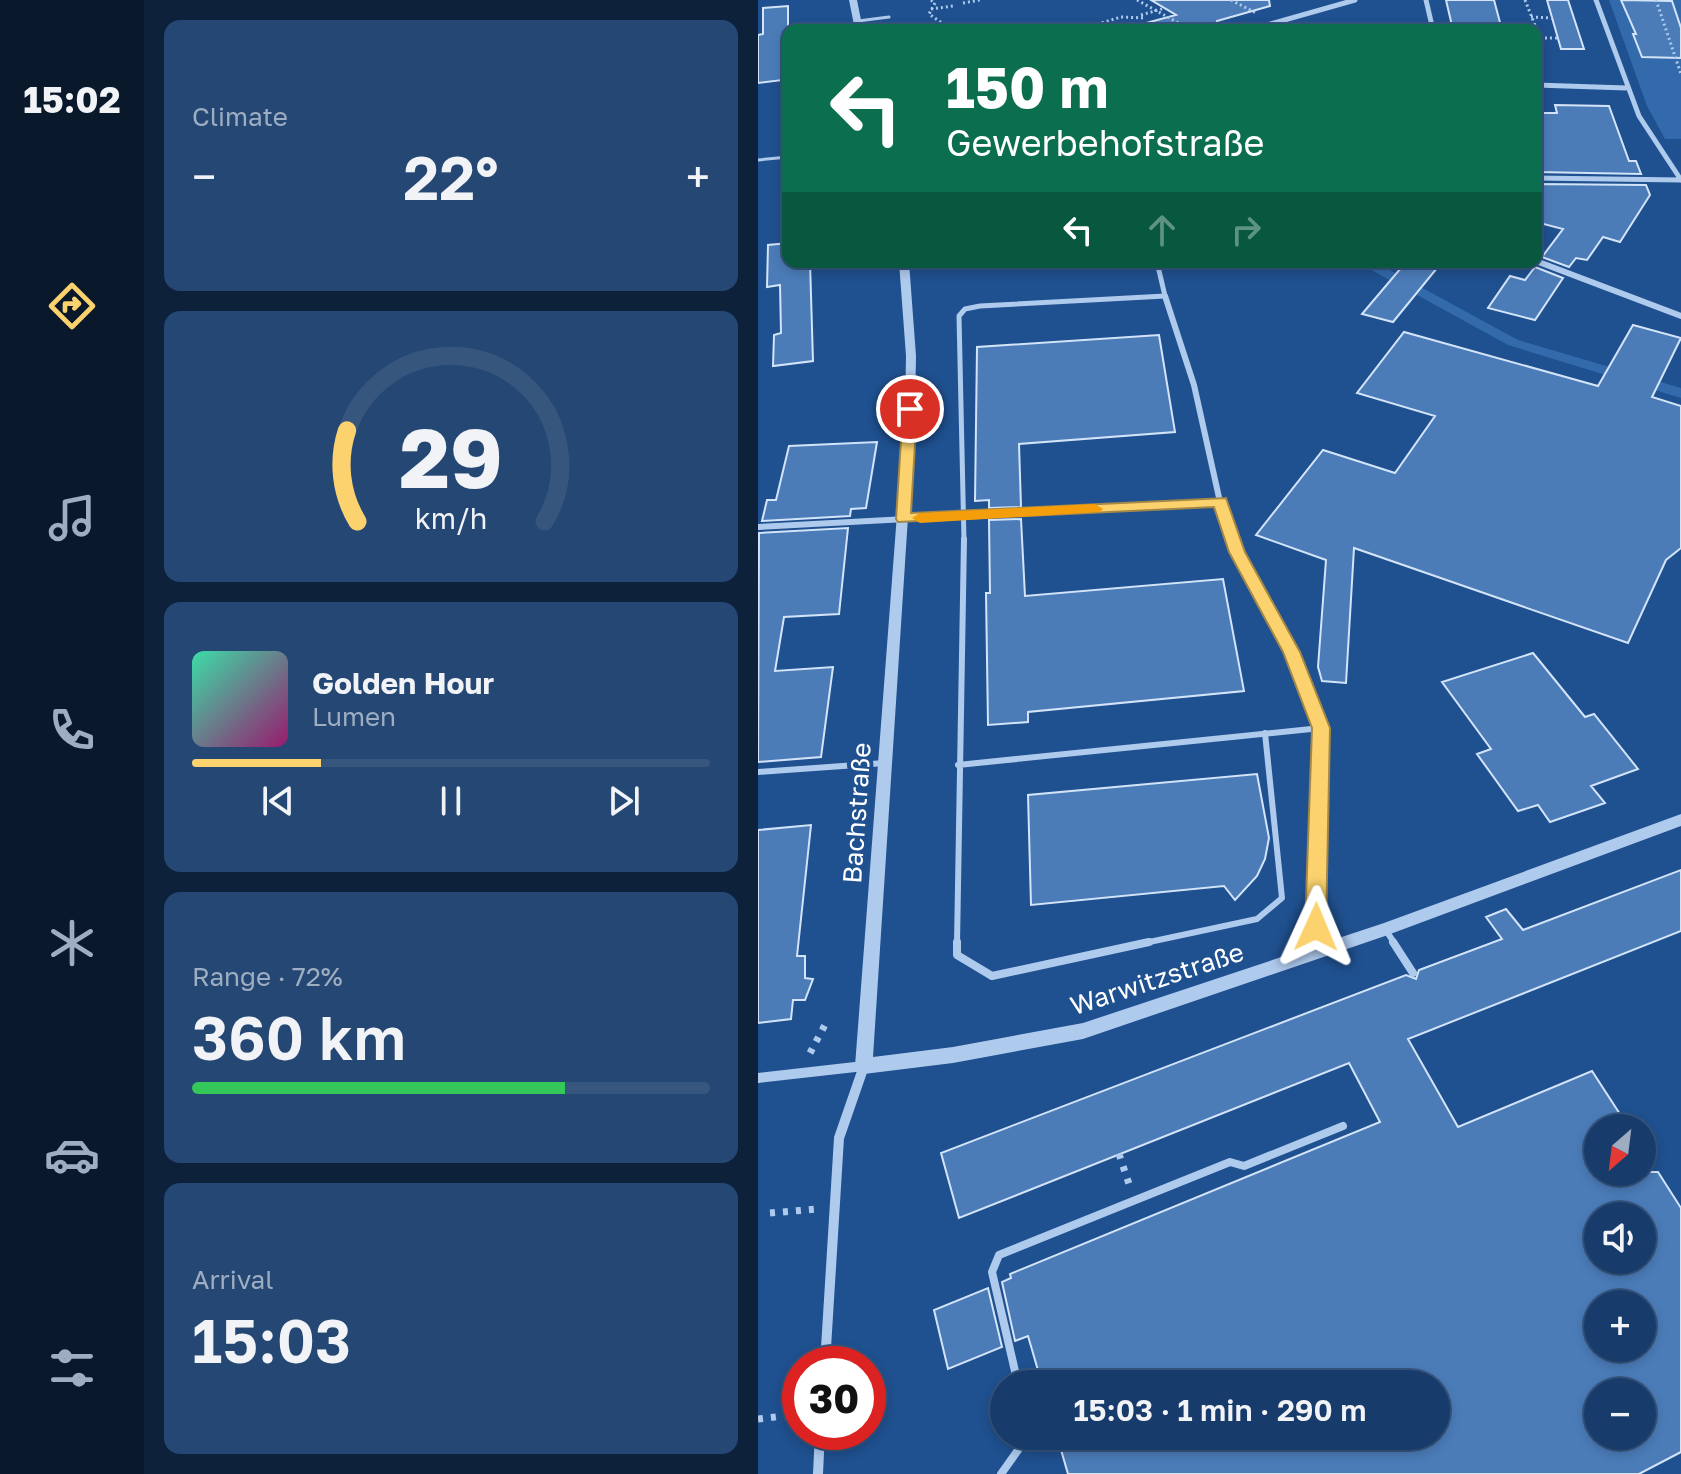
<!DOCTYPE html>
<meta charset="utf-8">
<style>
:root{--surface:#173c6b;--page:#244773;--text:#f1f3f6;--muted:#9eadc1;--line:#36567e;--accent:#fbd26e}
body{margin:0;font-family:"Golos Text",sans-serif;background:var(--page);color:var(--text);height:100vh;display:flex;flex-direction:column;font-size:30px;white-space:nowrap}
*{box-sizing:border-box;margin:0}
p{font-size:26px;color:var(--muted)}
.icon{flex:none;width:44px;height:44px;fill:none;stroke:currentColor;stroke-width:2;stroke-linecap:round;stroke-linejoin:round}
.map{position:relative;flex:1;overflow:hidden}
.details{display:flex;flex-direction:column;gap:20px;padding:20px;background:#0d213b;width:614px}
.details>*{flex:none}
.guide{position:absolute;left:24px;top:24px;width:760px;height:244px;border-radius:16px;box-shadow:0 4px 12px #0003,0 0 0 2px var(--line);background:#0b6e4f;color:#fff;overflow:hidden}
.needle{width:52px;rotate:208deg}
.tools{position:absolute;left:826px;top:1114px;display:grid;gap:16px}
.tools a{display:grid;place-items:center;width:72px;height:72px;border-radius:50%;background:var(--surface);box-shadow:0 4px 12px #0003,0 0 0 2px var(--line);font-size:40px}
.speed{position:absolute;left:24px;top:1346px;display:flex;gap:16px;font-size:40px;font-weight:700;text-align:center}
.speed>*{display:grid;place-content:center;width:104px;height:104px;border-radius:50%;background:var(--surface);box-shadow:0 4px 12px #0003,0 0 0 2px var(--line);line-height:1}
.speed .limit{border:12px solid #d22;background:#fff;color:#111}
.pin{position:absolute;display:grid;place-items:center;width:68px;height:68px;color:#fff;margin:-34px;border:4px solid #fff;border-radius:50%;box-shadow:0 2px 8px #0007}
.me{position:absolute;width:88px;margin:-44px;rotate:1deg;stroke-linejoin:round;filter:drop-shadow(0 0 6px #0008)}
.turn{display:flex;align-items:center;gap:28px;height:168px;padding:0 32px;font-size:36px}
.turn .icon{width:104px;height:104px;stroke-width:2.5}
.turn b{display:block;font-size:56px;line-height:68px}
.lanes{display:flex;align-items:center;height:76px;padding:0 32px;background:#0003;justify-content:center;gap:40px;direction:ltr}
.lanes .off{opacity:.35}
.big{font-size:60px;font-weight:600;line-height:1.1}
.details .widget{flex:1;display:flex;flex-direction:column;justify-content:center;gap:12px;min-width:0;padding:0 28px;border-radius:16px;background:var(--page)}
.details .dial{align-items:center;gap:0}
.dial svg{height:208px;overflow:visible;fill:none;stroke:var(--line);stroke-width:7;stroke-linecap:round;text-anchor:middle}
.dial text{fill:var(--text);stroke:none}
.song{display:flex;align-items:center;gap:24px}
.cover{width:96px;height:96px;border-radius:12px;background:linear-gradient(135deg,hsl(160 70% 55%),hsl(320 70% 35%))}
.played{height:8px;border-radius:4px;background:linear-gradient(90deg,var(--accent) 25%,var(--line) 25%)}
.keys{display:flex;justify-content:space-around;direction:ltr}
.heat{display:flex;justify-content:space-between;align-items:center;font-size:44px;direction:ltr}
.charge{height:12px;border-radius:6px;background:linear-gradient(90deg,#34c759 72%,var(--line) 0)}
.trip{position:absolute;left:232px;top:1370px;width:460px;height:80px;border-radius:40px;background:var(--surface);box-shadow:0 4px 12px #0003,0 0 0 2px var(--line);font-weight:600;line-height:80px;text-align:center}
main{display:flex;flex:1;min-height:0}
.tabs{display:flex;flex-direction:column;width:144px;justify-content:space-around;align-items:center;background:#09182b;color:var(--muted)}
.tabs .icon{width:56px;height:56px}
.tabs .on{color:var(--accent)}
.tabs b{font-size:36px;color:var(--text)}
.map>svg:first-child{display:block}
</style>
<main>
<nav class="tabs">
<b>15:02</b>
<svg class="icon on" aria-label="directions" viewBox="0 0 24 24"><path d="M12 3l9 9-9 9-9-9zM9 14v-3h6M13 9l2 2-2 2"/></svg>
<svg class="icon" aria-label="music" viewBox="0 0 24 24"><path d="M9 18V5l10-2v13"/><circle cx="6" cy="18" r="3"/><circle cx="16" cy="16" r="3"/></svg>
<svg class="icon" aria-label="phone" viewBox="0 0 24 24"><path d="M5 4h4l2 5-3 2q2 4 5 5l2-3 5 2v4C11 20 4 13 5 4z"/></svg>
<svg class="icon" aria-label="climate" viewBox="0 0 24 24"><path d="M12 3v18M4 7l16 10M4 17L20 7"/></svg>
<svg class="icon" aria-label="car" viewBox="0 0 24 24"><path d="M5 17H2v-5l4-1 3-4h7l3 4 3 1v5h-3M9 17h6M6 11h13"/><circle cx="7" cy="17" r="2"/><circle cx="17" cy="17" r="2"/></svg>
<svg class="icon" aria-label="filters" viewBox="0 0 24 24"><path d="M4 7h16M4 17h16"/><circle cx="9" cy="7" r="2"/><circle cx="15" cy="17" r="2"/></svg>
</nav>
<section class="details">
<div class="widget"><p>Climate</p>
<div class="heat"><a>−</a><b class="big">22°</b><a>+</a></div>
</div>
<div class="widget dial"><svg viewBox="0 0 100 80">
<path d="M14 69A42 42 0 1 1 86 69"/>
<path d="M14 69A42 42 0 0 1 10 34" stroke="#fbd26e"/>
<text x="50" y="56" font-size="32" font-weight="700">29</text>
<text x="50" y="72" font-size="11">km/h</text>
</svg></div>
<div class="widget">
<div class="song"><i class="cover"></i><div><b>Golden Hour</b><p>Lumen</p></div></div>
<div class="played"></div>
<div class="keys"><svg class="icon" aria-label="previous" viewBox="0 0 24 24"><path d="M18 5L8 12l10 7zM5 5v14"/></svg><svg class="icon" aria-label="pause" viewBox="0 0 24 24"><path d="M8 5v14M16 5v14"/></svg><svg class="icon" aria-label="next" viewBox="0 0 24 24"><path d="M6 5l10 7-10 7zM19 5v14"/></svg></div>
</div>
<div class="widget"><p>Range · 72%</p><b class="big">360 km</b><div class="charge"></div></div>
<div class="widget"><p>Arrival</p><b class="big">15:03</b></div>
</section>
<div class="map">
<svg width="923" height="1474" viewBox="0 0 923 1474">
<rect width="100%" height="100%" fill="#1f508f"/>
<path fill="#326aac" d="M 851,0 L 923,0 L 923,139 L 907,139 L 889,106 Z
M 599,262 L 617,262 L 760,340 L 923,388 L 923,398 L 750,345 Z"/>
<path fill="#4b7cb8" stroke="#d3e4f9" stroke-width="2" fill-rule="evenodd" d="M 393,0 L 511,0 L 512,6 L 459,21 L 461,30 L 388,30 L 388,23 L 418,15 Z
M 688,0 L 736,0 L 744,30 L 695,30 Z
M 789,0 L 810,0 L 826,49 L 803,49 Z
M 863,0 L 914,1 L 923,28 L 923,58 L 884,57 L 875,34 L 878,34 Z
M 30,6 L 30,61 L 23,62 L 25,80 L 0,83 L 0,35 L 5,34 L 5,8 Z
M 797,105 L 851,106 L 871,161 L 878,161 L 883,174 L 778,172 L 778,113 L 799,113 Z
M 778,184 L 888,185 L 892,195 L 862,242 L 845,237 L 829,260 L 818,258 L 811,267 L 784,257 L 805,229 L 778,222 Z
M 30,243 L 30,262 L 52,262 L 55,361 L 15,366 L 16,335 L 23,333 L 22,285 L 9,287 L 10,245 Z
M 648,262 L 684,262 L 635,322 L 604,314 Z
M 777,267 L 805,278 L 777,320 L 730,308 L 752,276 L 767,280 Z
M 875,325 L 923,338 L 894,397 L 923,406 L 923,548 L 908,560 L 870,643 L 596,548 L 588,683 L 564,681 L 560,667 L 568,560 L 498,535 L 565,450 L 637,473 L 677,416 L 599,393 L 646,332 L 840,386 Z
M 401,335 L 417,432 L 261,444 L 263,507 L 231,508 L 231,500 L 217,501 L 219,347 Z
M 119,442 L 108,508 L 93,509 L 92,516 L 4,521 L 9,500 L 18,500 L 31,446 Z
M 263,519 L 267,596 L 465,579 L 486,691 L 270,712 L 270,722 L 230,725 L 228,593 L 232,593 L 231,520 Z
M 90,528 L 81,614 L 26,617 L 17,671 L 75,667 L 63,757 L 0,762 L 1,533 Z
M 775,653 L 827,717 L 836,714 L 880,769 L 833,786 L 847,803 L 792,822 L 780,805 L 760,811 L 719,754 L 733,749 L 684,682 Z
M 499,774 L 511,838 L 507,859 L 499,876 L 477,900 L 466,886 L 273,905 L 270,795 Z
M 53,825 L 39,956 L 47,956 L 47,978 L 55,979 L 47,1000 L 35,1000 L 33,1019 L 0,1023 L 0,830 Z
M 923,870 L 923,931 L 650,1039 L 700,1127 L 834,1071 L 871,1128 L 840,1128 L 840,1172 L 900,1172 L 923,1208 L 923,1452 L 881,1474 L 310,1474 L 299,1436 L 678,1436 L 678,1384 L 284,1384 L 270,1336 L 257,1341 L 244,1282 L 253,1278 L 252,1274 L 622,1122 L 591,1063 L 201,1218 L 183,1153 L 648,975 L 658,979 L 661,970 L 744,939 L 728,917 L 748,909 L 765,930 ZM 840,1216 L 884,1216 L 884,1260 L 840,1260 ZM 840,1304 L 884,1304 L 884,1348 L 840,1348 ZM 840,1392 L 884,1392 L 884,1436 L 840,1436 Z
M 230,1288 L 244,1347 L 190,1369 L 176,1310 Z"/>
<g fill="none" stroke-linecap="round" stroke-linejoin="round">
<path stroke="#aecaed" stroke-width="3" stroke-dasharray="2 3" stroke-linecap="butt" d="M 173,0 L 177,3 L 171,14 L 194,30
M 379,0 L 433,30
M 473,0 L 498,13
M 767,0 L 782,38 L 778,38
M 898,0 L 923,74
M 205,3 L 222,0
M 173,9 L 195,6
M 383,15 L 407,8
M 773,17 L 794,18
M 320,30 L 363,17 L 388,18
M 782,38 L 800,38
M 778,51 L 781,57"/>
<path stroke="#aecaed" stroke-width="7" stroke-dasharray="5 8" stroke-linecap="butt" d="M 52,1053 L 69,1021
M 361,1154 L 371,1184
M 12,1213 L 60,1209
M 0,1419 L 42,1414"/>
<path stroke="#aecaed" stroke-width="3" d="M 100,21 L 131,17
M 0,160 L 30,157"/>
<path stroke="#aecaed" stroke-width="5" d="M 206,541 L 201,316 L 207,309 L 222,306 L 407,296 L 399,262"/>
<path stroke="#aecaed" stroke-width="6" d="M 200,765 L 563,728
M 0,772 L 127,763
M 627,929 L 637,944
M 199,944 L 206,539
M 382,944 L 499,919 L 524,898 L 507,733"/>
<path stroke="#aecaed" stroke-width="8" d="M 199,942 L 199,955 L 234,976 L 391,942
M 635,942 L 655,973
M 260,1384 L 234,1272 L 241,1255 L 472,1162 L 486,1166 L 585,1126
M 243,1474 L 270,1436"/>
<path stroke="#aecaed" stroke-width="5" d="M 668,0 L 675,30
M 838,0 L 881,116 L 923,180
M 491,30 L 597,0
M 778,85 L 868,88
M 778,178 L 923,180"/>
<path stroke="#aecaed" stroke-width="6" d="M 778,261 L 923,316
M 407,296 L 436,385 L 462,502
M 0,527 L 462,502 L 475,541"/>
<path stroke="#aecaed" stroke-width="8" d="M 474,539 L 533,652 L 563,728 L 558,927 L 566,944"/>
<path stroke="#aecaed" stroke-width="10" d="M 565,942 L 568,948
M 0,1078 L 106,1066 L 81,1138 L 67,1364
M 60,1474 L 62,1432"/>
<path fill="#aecaed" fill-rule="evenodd" d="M 91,0 L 99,0 L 105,30 L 97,30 Z
M 141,262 L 151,262 L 158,356 L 157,409 L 115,1057 L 195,1047 L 325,1023 L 626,923 L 923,814 L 923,826 L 627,936 L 325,1039 L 195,1063 L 106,1074 L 100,1072 L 97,1066 L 147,409 L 148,356 Z"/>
</g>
<path fill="#fbd26e" stroke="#a38848" stroke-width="2" d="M 152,405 L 159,409 L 153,513 L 468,498 L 487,552 L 542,652 L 572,728 L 568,927 L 565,933 L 558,936 L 550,933 L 547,927 L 554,728 L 525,652 L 471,552 L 456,507 L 140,522 L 138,519 L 145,409 Z"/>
<path fill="#f59e0b" d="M 337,504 L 345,509 L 342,512 L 162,523 L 154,518 L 162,513 Z"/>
<g text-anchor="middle" stroke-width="8" stroke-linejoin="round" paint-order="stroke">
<g font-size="26" fill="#fff" stroke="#1f508f">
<text transform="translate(99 813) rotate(-86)" y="9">Bachstraße</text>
<text transform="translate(399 979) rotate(-18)" y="9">Warwitzstraße</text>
</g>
</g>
</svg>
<div class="tools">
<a><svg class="needle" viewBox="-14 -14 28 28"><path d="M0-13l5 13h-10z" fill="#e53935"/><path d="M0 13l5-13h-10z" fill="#9eadc1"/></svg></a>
<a><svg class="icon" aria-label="sound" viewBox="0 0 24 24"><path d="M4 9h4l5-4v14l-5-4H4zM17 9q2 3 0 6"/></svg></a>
<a>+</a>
<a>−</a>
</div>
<div class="speed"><div class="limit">30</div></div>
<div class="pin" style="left:152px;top:409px;background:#d93025"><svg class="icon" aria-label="arrive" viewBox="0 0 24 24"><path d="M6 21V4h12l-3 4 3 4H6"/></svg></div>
<svg class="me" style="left:558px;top:927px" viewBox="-20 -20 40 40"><path d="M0-17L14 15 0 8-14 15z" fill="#fbd26e" stroke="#fff" stroke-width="4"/></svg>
<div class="trip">15:03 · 1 min · 290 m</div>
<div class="guide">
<div class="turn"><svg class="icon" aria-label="left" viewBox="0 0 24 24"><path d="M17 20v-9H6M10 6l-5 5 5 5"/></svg><div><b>150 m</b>Gewerbehofstraße</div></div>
<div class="lanes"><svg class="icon" aria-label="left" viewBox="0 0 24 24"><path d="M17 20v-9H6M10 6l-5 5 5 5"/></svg><svg class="icon off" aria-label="ahead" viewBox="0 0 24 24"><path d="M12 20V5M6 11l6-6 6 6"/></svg><svg class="icon off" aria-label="right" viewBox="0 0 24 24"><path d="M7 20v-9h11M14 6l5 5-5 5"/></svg></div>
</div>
</div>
</main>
